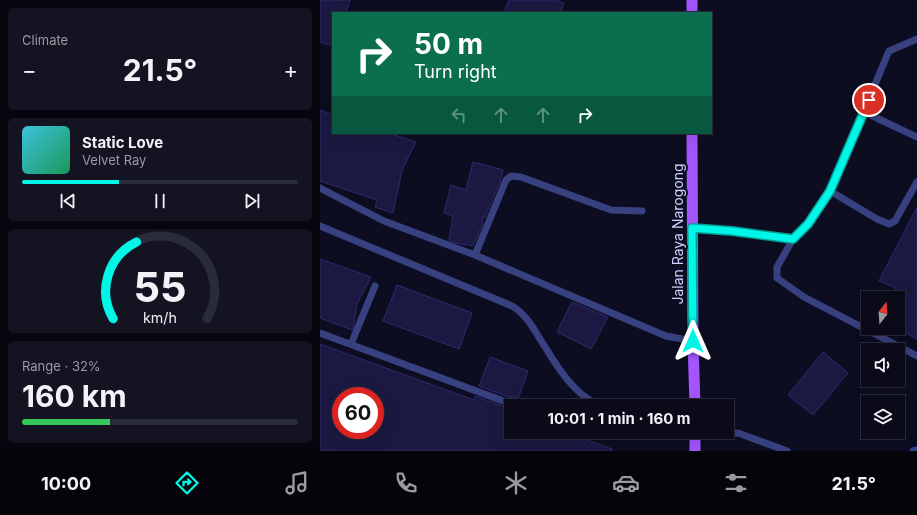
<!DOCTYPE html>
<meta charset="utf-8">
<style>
:root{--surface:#0a0a19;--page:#131322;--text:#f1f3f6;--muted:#999aa2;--line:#2a2b38;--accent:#02f6e8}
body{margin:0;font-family:Inter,sans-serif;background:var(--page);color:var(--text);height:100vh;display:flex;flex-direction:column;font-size:15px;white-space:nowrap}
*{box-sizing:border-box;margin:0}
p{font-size:13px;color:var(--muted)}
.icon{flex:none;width:22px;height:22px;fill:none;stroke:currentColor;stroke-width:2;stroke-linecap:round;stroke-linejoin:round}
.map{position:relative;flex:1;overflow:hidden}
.details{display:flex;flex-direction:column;gap:8px;padding:8px;background:#06060e;width:320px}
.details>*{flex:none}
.guide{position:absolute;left:12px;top:12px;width:380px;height:122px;border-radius:0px;box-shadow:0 4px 16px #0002,0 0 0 1px var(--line);background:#0b6e4f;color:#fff;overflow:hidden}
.needle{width:26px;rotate:17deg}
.controls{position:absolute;left:541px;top:291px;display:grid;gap:8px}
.controls a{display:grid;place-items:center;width:44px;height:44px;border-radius:0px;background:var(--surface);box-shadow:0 4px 16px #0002,0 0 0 1px var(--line);font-size:20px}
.speed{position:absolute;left:12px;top:387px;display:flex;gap:8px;font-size:20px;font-weight:700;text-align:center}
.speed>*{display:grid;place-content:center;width:52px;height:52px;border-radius:50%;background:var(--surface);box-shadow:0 4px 16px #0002,0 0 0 1px var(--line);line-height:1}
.speed .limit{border:6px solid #d22;background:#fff;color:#111}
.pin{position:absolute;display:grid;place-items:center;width:34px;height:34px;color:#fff;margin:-17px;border:2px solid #fff;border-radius:50%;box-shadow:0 1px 4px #0007}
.me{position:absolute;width:44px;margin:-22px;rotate:0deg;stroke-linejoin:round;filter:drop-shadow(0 0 3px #0008)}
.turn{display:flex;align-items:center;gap:14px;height:84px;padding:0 16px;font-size:18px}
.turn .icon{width:52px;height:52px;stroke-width:2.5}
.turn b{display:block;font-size:28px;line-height:34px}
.lanes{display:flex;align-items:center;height:38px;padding:0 16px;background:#0003;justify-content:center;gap:20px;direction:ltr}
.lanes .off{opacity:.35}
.big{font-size:30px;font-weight:700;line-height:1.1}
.details .card{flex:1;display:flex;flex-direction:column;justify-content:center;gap:6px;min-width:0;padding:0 14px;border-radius:6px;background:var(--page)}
.details .dial{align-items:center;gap:0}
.dial svg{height:104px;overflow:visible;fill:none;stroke:var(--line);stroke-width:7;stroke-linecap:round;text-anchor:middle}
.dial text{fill:var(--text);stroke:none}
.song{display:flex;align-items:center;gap:12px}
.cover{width:48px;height:48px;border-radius:6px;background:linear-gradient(135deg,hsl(190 70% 55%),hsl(150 70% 35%))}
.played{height:4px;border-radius:2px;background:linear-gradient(90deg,var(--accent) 35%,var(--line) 35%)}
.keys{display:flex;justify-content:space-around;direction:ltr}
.heat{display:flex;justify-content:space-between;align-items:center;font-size:22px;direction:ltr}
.charge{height:6px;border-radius:3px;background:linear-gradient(90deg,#34c759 32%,var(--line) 0)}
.trip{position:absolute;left:184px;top:399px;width:230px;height:40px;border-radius:0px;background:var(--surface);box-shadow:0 4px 16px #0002,0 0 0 1px var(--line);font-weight:700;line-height:40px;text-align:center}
.dock{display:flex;height:64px;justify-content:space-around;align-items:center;background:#04040a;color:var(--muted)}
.dock .icon{width:28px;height:28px}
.dock .on{color:var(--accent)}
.dock b{font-size:18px;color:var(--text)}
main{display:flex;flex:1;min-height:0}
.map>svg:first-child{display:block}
</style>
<main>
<section class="details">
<div class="card"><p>Climate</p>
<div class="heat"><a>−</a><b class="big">21.5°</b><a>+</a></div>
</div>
<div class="card">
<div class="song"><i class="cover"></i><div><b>Static Love</b><p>Velvet Ray</p></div></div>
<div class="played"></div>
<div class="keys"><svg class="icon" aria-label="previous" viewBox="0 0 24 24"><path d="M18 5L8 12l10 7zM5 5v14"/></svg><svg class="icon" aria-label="pause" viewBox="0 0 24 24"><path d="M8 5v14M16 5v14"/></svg><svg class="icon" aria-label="next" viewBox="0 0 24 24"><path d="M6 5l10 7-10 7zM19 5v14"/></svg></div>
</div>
<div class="card dial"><svg viewBox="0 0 100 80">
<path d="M14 69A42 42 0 1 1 86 69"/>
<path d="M14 69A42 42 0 0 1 32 10" stroke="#02f6e8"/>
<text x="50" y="56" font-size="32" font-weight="700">55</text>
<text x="50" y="72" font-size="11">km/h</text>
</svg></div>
<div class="card"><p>Range · 32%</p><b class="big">160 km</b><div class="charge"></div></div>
</section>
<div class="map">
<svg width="597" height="451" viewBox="0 0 597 451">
<rect width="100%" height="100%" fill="#0d0d21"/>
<path fill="#1b1941" stroke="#2e2b6d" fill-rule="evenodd" d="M 0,0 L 30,0 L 26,13 L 13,13 L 13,46 L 0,42 Z
M 189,0 L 235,0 L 244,3 L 240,13 L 184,13 Z
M 0,110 L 13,115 L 13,133 L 68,133 L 96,142 L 82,170 L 73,213 L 55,207 L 57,200 L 0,181 Z
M 153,162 L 183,170 L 180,182 L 165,217 L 163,216 L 162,226 L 153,246 L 136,243 L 129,240 L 133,216 L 124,213 L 131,185 L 146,190 Z
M 597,207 L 597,339 L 578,329 L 578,298 L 572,298 L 576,288 L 559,281 Z
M 0,259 L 51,277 L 37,304 L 34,324 L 32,330 L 0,318 Z
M 77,285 L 152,313 L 139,349 L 63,321 Z
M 252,302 L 288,317 L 271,349 L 237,332 Z
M 0,344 L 154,400 L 155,396 L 191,409 L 191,432 L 244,432 L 292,449 L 292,451 L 0,451 ZM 21,396 L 55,396 L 55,430 L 21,430 Z
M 503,352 L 528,373 L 493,415 L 468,395 Z
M 170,357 L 208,371 L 198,399 L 191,396 L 191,398 L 159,386 Z"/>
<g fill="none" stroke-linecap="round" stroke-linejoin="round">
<path stroke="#38417f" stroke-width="7" d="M 597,39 L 569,51 L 510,191 L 488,223 L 473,239 L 457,267 L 457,278 L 484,297 L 597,356
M 544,112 L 597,137
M 0,188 L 64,221 L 155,255 L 346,336 L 373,341
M 510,191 L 557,219 L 569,224 L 575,221 L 597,182
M 0,226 L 192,306 C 209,316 216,334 227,350 C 236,365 249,385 264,396 C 269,400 274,403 279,406
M 372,228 L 412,231 L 473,239
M 155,255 L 186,180 L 191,176 L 201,177 L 291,210 L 322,211
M 0,333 L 197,406
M 31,344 L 55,286
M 369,432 L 375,434 L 418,433 L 467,451
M 593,451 L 597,450"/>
<path stroke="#a455fe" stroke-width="11" d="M 372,0 L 372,13
M 372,133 L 373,341 L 375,406
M 375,451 L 375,432"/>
</g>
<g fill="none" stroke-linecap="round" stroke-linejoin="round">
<defs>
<path id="route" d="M 373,341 L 372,228 L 412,231 L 473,239 L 488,224 L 510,191 L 549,100"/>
</defs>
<use href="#route" stroke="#01a097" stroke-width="10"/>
<use href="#route" stroke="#02f6e8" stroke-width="7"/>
</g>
<g text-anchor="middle" stroke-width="4" stroke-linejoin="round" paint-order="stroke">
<g font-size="14" fill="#cdcfff" stroke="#0d0d21">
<text transform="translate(358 234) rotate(-90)" y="5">Jalan Raya Narogong</text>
</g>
</g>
</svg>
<div class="controls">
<a><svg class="needle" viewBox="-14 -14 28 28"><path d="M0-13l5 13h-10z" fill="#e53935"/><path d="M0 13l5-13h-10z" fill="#999aa2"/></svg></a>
<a><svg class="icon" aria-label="sound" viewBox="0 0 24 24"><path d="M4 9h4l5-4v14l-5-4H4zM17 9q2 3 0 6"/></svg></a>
<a><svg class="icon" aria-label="layers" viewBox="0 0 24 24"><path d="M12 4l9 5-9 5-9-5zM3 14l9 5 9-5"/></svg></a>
</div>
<div class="speed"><div class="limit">60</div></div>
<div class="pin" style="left:549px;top:100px;background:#d93025"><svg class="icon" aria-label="arrive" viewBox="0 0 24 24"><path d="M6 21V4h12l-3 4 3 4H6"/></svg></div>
<svg class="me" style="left:373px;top:341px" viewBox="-20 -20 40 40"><path d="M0-17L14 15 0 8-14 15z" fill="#02f6e8" stroke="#fff" stroke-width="4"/></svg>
<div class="trip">10:01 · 1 min · 160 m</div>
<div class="guide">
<div class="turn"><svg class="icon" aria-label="right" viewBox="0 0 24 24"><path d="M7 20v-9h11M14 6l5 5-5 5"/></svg><div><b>50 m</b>Turn right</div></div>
<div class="lanes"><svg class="icon off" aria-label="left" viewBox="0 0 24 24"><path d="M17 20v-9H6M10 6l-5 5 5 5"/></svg><svg class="icon off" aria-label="ahead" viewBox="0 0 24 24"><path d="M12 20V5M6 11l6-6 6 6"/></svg><svg class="icon off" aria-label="ahead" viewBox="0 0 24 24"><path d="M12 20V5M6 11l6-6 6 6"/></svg><svg class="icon" aria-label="right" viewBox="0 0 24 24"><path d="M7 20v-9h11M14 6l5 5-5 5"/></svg></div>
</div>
</div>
</main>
<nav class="dock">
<b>10:00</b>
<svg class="icon on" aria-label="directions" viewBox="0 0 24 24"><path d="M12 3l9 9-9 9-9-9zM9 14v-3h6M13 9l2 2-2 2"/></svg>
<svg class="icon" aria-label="music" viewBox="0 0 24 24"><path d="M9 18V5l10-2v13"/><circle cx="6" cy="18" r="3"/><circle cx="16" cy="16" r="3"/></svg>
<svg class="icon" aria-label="phone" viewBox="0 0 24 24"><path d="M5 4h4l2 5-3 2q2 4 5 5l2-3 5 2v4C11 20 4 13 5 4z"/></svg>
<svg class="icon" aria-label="climate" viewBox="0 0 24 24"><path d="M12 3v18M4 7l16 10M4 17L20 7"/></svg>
<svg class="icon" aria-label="car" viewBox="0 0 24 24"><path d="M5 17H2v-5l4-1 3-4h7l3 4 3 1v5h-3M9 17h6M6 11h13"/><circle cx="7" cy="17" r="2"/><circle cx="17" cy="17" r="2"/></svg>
<svg class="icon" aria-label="filters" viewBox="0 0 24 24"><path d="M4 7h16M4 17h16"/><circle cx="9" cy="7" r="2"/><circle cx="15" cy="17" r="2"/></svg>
<b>21.5°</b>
</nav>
